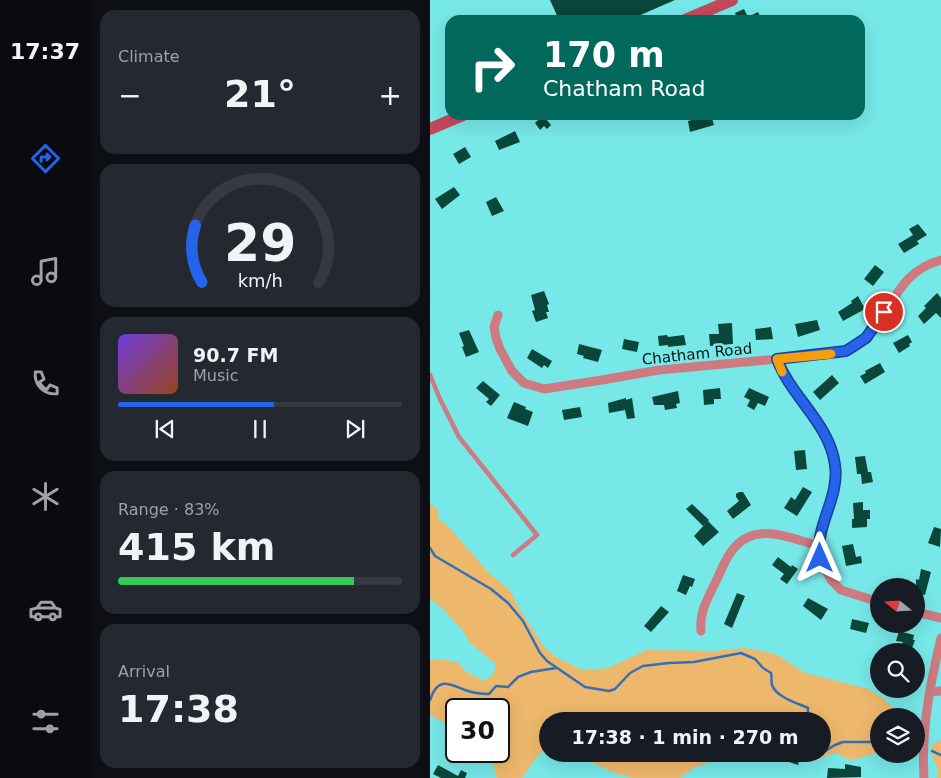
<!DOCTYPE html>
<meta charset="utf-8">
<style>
:root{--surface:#171b24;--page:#242831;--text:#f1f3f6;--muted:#9ea1a6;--line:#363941;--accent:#2563eb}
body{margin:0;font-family:"DejaVu Sans",sans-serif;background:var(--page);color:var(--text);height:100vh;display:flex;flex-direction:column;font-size:19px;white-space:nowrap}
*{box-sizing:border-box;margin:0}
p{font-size:16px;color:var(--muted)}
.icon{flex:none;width:28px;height:28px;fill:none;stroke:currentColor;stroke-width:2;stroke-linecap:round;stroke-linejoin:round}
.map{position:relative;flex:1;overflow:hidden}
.sheet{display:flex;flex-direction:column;gap:10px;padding:10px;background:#0d0f14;width:340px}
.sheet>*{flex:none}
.banner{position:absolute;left:15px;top:15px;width:420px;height:105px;border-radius:15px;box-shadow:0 5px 20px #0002;background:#00695c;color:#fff;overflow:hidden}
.needle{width:32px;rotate:288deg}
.fabs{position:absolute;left:440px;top:578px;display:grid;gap:10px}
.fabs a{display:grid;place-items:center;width:55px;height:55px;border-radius:50%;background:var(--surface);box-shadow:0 5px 20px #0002;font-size:25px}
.speed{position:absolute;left:15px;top:698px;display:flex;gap:10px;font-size:25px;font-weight:700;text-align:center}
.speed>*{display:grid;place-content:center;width:65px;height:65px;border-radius:50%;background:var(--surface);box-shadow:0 5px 20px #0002;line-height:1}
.speed .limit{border:2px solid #111;border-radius:8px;background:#fff;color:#111}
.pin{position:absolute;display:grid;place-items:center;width:42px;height:42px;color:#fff;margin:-21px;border:2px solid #fff;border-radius:50%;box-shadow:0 1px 5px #0007}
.me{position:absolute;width:55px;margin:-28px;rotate:0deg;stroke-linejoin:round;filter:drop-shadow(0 0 4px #0008)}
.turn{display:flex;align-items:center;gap:18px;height:105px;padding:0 15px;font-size:22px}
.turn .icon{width:65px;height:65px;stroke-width:2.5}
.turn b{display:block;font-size:35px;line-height:42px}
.big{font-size:38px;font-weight:700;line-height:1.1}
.sheet .card{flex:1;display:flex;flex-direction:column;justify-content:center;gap:8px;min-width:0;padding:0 18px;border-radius:15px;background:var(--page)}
.sheet .dial{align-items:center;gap:0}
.dial svg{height:130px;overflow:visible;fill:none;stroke:var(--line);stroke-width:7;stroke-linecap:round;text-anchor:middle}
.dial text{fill:var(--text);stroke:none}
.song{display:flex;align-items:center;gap:15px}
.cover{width:60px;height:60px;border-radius:8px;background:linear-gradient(135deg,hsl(260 70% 55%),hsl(20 70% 35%))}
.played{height:5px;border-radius:2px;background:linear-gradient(90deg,var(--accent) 55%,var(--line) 55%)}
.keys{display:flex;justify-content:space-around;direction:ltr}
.heat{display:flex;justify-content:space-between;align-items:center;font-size:28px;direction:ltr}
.charge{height:8px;border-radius:4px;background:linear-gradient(90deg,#34c759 83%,var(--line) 0)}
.trip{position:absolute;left:109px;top:712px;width:292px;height:50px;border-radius:25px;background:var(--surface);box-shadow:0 5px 20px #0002;font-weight:700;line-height:50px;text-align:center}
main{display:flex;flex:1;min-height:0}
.menu{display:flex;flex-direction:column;width:90px;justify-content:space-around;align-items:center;background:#090b0e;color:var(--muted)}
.menu .icon{width:35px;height:35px}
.menu .active{color:var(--accent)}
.menu b{font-size:22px;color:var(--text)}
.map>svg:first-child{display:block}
</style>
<main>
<nav class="menu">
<b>17:37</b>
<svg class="icon active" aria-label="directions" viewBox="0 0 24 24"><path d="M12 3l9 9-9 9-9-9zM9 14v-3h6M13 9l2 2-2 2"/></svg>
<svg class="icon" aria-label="music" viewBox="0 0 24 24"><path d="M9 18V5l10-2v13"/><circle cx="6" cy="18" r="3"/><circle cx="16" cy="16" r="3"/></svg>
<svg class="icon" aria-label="phone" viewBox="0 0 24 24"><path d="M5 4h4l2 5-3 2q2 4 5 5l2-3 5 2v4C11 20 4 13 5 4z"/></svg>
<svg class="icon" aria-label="climate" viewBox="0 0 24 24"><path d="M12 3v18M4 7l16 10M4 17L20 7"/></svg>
<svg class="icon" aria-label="car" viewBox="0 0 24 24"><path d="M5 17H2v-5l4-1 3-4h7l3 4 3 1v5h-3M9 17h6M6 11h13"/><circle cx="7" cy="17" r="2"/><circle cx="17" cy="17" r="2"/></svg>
<svg class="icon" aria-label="filters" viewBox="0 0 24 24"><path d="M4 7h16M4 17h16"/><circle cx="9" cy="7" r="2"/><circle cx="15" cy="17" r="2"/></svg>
</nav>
<section class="sheet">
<div class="card"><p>Climate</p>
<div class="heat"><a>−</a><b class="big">21°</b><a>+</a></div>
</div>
<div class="card dial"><svg viewBox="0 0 100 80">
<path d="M14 69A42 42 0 1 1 86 69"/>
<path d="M14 69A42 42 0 0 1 10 34" stroke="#2563eb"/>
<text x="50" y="56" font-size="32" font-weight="700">29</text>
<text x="50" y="72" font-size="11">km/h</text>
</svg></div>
<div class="card">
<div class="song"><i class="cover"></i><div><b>90.7 FM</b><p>Music</p></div></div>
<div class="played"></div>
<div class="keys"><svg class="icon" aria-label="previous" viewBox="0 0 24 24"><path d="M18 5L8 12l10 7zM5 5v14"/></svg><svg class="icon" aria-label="pause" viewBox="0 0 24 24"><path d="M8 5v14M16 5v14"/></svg><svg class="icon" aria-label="next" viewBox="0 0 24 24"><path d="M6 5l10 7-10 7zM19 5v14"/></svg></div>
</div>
<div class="card"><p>Range · 83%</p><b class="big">415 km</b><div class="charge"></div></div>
<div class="card"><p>Arrival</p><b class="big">17:38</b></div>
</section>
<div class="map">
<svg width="511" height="778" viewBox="0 0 511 778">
<rect width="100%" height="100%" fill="#77e8e8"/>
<path fill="#edb86c" d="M 0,503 L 8,510 L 9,520 L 17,525 L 59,573 L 76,587 L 82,594 L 89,608 L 114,647 L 126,657 L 150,669 L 159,670 L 178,668 L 217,650 L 285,651 L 315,648 L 338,652 L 349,656 L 375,673 L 438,689 L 453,698 L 466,710 L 466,716 L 449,716 L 449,753 C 440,754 433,758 425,759 C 408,761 415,747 391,758 L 375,754 L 392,754 L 392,721 L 118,721 L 117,749 C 108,752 98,770 92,778 L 67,778 L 63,764 L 54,751 L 69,751 L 69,709 L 26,709 L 26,729 L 0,715 L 0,660 L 8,659 L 28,662 L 35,671 L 53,681 L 63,675 L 66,664 L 41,644 L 33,631 L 10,606 L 0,599 Z
M 511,740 L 511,778 L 507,778 C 511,759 489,750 511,740 Z
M 145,754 L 289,754 L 280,762 L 266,767 L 249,778 L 205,778 L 184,773 Z"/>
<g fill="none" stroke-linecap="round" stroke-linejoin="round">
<path stroke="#3270b7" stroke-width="2.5" d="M 0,548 L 5,556 L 61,589 L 78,603 L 93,621 L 110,653 L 117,661 L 155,687 L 179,691 L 185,689 L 200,673 L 213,666 L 239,663 L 264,662 L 311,653 L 325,659 L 333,668 L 341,673 C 342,677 341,681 342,685 C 346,697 367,703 378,708 L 378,714 L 375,721
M 0,700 C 8,676 19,684 35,690 C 43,693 51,694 59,694 L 66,686 L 78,687 L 88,677 L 101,672 L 126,668
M 502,751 L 511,755
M 392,753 L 405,745 L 413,742 L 449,742"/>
</g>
<path fill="#0a463a" d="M 120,0 L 245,0 L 199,20 L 129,20 Z
M 314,9 L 318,17 L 328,12 L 331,18 L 327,20 L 308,20 L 305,13 Z
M 104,115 L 121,115 L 116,119 L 121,125 L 117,129 L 114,126 L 110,130 L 105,123 L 108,120 Z
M 281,115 L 284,125 L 260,132 L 258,121 Z
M 85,131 L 90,142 L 69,150 L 65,141 Z
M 35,147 L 41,157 L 29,164 L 23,154 Z
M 24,187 L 30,195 L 12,209 L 5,199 Z
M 66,197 L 74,211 L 62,216 L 56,202 Z
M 488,224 L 497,235 L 487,241 L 489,244 L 474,253 L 468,244 L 483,235 L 479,229 Z
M 445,265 L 454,272 L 443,286 L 434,279 Z
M 114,291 L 119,304 L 117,305 L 119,312 L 116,312 L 118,318 L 106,322 L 102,311 L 105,310 L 101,295 Z
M 507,293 L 511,298 L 511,318 L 506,313 L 494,324 L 488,316 L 496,308 L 494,306 Z
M 428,296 L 435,309 L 413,321 L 408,312 L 422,303 L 421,301 Z
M 387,320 L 390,330 L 368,337 L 365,324 Z
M 302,323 L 303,344 L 280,346 L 279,334 L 289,334 L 288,324 Z
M 341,327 L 343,339 L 326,340 L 325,329 Z
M 39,330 L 49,352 L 36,357 L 32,347 L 34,346 L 29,333 Z
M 237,335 L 238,337 L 254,335 L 256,345 L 238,347 L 238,345 L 229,346 L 228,336 Z
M 478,335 L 482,342 L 479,344 L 480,346 L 469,353 L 463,343 Z
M 194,339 L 209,342 L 207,352 L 192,349 Z
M 149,344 L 172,350 L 168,362 L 153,358 L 154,356 L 147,354 Z
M 102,349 L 122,361 L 118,368 L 114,365 L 112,368 L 97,358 Z
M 450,363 L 455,372 L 435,384 L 430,376 L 436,373 L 435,371 Z
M 402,375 L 409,383 L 390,400 L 383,392 Z
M 53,381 L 70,395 L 61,406 L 56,402 L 59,399 L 46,388 Z
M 290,388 L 291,399 L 284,399 L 284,404 L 274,405 L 273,390 Z
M 319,388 L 339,397 L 335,406 L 328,403 L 324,410 L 317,406 L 320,400 L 314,397 Z
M 248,391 L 250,403 L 246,404 L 247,408 L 235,410 L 234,405 L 224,405 L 222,397 Z
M 196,398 L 196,400 L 202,398 L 205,418 L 197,419 L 195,410 L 179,413 L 178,403 Z
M 84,402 L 96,407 L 95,409 L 103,412 L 98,426 L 77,418 Z
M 150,407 L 152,417 L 134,420 L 132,410 Z
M 375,450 L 377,469 L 366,470 L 364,451 Z
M 435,456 L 438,472 L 441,472 L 443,482 L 432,484 L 431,474 L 427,474 L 425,457 Z
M 373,487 L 382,492 L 367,516 L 354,508 L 361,497 L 365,500 Z
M 309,492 L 313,492 L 321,505 L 303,519 L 297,511 L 309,501 L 306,497 L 306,494 Z
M 433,502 L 433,510 L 440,510 L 440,519 L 437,519 L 437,527 L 422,528 L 422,519 L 424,519 L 423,503 Z
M 262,504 L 279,520 L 273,526 L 256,509 Z
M 278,521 L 289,532 L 273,546 L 264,536 Z
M 504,527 L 511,529 L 510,547 L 498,543 Z
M 423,544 L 426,557 L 431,556 L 432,563 L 416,566 L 412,546 Z
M 348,557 L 361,567 L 362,565 L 368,569 L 357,584 L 350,579 L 354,574 L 342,565 Z
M 491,569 L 501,572 L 495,595 L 486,593 L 486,579 L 489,580 Z
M 253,575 L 265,579 L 262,587 L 260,586 L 256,595 L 247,591 Z
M 307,593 L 315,596 L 302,628 L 294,624 Z
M 378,598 L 398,609 L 391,620 L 373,606 Z
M 231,606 L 239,612 L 221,632 L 214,626 Z
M 422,619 L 439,623 L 436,633 L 420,629 Z
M 469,631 L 484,635 L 483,640 L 485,640 L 481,651 L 470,651 L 473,642 L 466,641 Z
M 358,754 L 370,757 L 368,765 L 356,761 Z
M 415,764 L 431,767 L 431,777 L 397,778 L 398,768 L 415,769 Z
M 8,765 L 28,776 L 31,770 L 37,773 L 35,778 L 11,778 L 3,774 Z"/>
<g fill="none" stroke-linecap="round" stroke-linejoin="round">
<path stroke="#cd7b81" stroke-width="4.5" d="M 0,375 L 10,399 L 29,437 L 107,535 L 83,555"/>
<path stroke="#cd7b81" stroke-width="9" d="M 68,315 L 64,327 L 66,338 L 70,349 L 82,371 L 94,383 L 114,389 L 172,380 L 229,370 L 403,354 C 411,352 418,351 425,347 C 462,325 460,273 511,260
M 347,359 L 357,382 L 391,428 L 398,441 L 404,459 L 406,472 L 405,486 L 388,543 L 393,565 L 401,580 L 411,590 L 449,602
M 486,612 L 511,618
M 271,631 C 269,611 278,599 286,581 C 292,569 296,556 305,547 C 327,522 362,538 388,546
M 500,692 L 511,691
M 494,778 C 491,731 500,684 511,638"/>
<path stroke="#c2495a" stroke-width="12" d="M 255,20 L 302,0
M 0,129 L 33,115"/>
</g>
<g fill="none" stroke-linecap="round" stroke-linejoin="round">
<defs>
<path id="route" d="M 390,558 C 384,527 410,498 405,465 C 400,424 361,397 347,359 L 416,351 L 436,338 L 454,312"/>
</defs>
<use href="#route" stroke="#184099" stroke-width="12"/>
<use href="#route" stroke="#2563eb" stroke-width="9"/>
<path stroke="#f59e0b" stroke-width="9" d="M 352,372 L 347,359 L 401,354"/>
</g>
<g text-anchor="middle" stroke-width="5" stroke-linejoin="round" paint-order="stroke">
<g font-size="15" fill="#001415" stroke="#77e8e8">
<text transform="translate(267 354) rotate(-6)" y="5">Chatham Road</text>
</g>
</g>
</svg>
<div class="fabs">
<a><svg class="needle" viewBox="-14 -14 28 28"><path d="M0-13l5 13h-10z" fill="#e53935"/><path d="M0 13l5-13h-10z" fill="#9ea1a6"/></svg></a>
<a><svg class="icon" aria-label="search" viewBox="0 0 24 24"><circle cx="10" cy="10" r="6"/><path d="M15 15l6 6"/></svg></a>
<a><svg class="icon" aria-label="layers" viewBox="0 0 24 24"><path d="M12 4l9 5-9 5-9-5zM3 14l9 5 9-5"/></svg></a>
</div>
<div class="speed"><div class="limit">30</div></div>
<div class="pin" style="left:454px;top:312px;background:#d93025"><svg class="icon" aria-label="arrive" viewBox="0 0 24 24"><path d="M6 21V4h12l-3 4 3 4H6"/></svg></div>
<svg class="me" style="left:390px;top:558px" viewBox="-20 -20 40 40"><path d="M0-17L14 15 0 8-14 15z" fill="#2563eb" stroke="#fff" stroke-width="4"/></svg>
<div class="trip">17:38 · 1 min · 270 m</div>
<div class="banner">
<div class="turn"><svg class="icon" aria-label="right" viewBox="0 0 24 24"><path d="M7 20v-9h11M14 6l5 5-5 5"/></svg><div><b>170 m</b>Chatham Road</div></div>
</div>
</div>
</main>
